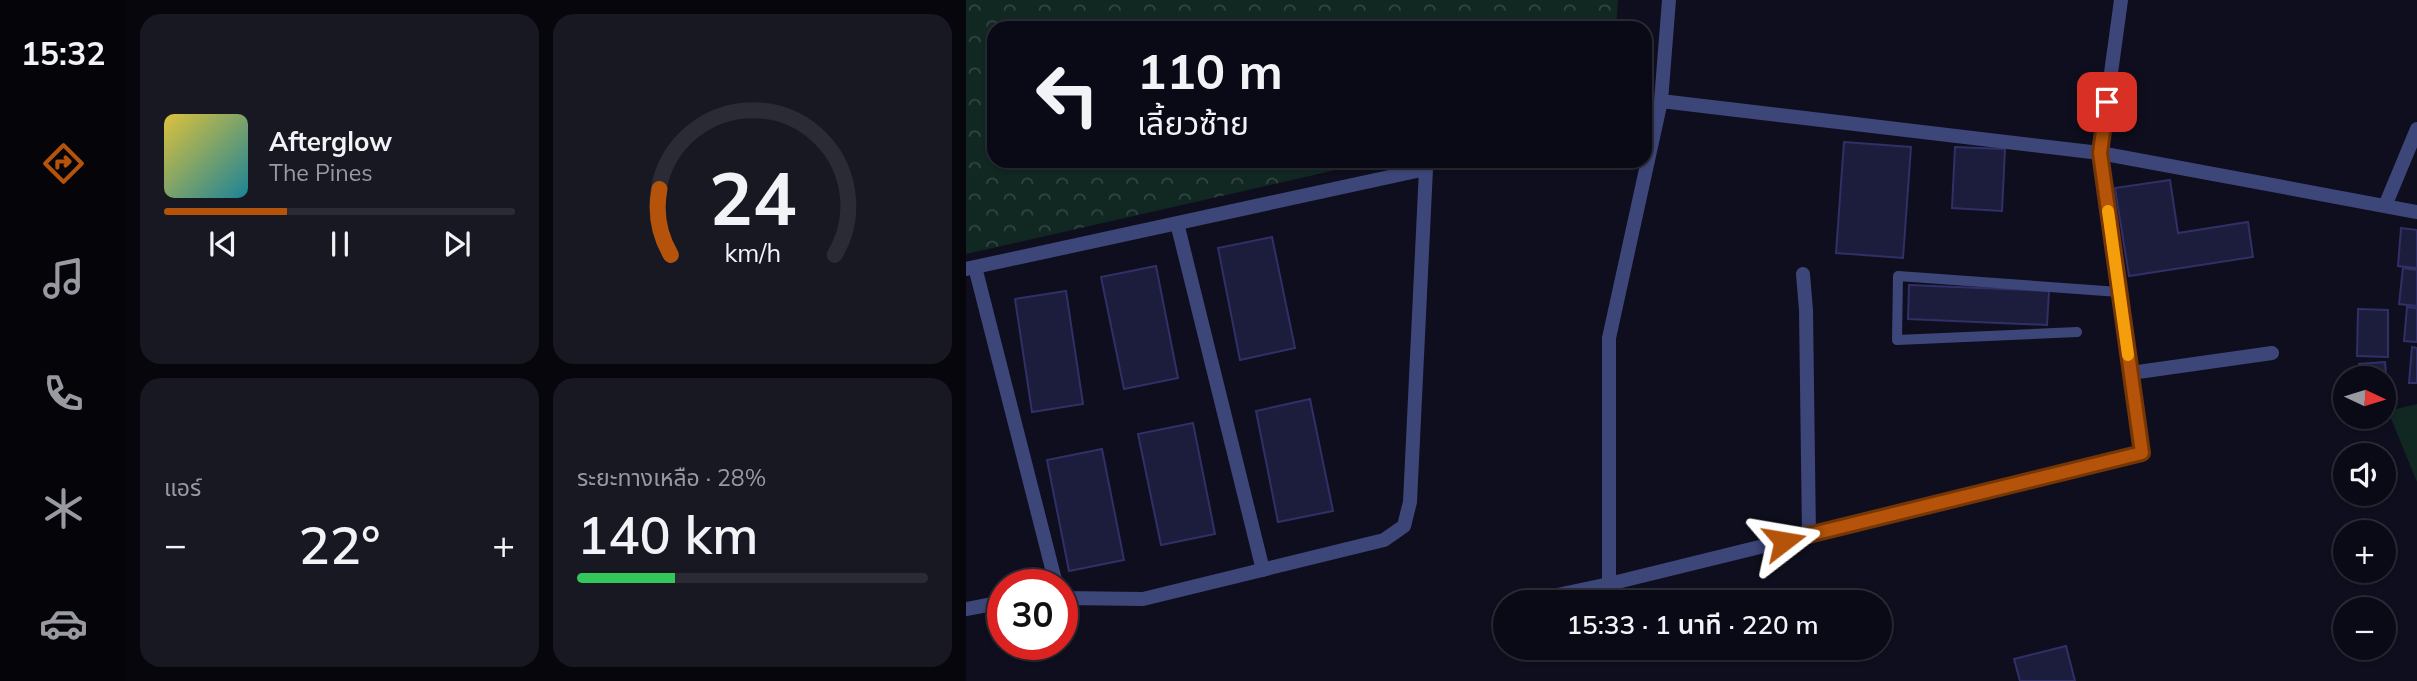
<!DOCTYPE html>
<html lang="th">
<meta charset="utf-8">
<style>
:root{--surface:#0a0a16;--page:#181823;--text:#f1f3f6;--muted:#999aa1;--line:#2a2b35;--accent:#b45309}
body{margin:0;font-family:Mulish,"Noto Sans Thai",sans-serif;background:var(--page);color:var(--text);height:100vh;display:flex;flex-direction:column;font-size:26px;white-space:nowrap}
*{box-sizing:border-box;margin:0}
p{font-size:23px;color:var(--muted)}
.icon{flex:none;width:38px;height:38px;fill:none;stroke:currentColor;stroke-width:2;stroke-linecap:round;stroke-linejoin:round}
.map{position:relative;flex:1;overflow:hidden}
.panel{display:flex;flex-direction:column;gap:14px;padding:14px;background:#06060c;width:840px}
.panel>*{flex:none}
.guide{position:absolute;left:21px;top:21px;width:665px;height:147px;border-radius:21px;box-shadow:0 2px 5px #0004,0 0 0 2px var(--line);background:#0a0a16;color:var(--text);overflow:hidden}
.needle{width:46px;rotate:94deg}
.controls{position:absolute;left:1367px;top:366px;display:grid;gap:14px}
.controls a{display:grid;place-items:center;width:63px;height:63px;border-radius:50%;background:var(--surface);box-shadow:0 2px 5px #0004,0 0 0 2px var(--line);font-size:35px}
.speed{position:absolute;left:21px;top:569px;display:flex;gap:14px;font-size:35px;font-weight:700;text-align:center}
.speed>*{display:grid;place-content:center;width:91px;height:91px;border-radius:50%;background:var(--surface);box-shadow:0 2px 5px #0004,0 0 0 2px var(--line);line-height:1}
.speed .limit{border:10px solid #d22;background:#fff;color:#111}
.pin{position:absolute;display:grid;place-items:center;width:60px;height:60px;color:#fff;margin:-30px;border-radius:14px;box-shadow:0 4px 10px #0006}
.me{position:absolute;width:77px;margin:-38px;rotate:76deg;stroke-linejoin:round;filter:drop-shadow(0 0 5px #0008)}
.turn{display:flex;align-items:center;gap:24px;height:147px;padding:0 35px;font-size:32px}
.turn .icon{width:91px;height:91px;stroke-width:2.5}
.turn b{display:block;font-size:49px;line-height:60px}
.big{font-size:52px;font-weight:600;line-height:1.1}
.panel .card{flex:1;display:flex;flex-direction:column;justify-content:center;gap:10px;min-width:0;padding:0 24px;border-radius:21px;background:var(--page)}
.panel .dial{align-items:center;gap:0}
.dial svg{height:182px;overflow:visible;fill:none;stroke:var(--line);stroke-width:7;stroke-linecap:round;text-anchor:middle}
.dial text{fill:var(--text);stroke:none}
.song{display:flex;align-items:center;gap:21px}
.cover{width:84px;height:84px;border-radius:10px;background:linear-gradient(135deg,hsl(50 70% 55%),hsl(190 70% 35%))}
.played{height:7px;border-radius:4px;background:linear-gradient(90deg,var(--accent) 35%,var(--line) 35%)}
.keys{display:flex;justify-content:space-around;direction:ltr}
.heat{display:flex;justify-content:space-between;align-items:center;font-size:38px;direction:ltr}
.charge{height:10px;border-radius:5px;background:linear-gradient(90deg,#34c759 28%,var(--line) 0)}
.panel .tiles{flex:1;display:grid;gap:14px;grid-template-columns:repeat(2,1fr)}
.trip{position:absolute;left:527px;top:590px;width:399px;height:70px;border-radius:35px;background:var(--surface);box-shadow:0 2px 5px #0004,0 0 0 2px var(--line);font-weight:600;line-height:70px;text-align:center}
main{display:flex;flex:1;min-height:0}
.menu{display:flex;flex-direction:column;width:126px;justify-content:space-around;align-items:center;background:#040409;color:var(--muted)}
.menu .icon{width:49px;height:49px}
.menu .selected{color:var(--accent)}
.menu b{font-size:32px;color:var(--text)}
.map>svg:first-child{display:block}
</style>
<main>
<nav class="menu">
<b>15:32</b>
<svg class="icon selected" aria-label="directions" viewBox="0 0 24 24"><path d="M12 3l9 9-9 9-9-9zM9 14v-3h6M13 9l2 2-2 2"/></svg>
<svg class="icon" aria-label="music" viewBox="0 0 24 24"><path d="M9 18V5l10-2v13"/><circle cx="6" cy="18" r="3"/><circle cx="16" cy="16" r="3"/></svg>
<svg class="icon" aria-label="phone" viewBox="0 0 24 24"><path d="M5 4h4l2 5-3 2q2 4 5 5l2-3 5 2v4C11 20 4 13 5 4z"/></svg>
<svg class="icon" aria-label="climate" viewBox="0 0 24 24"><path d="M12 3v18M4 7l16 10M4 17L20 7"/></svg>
<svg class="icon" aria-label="car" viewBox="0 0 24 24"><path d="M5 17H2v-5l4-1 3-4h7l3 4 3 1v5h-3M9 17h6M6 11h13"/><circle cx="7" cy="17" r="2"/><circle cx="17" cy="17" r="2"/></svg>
</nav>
<section class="panel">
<div class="tiles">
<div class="card">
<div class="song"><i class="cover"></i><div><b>Afterglow</b><p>The Pines</p></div></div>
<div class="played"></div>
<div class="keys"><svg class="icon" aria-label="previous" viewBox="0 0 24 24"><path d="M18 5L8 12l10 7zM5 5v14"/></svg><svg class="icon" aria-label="pause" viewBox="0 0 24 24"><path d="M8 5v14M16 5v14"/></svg><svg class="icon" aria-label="next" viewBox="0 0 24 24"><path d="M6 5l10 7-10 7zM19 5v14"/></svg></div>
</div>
<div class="card dial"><svg viewBox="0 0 100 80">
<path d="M14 69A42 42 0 1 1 86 69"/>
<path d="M14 69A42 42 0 0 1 9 40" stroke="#b45309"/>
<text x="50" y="56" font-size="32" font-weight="700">24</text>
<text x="50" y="72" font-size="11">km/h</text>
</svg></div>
<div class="card"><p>แอร์</p>
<div class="heat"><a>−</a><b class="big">22°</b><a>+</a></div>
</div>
<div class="card"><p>ระยะทางเหลือ · 28%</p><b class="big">140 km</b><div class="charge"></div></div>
</div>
</section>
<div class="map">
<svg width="1451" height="681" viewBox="0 0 1451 681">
<defs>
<pattern id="forest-crowns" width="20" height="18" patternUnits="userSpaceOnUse" patternTransform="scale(1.75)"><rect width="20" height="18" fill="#112722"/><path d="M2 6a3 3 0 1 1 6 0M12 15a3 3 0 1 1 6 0" fill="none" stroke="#334543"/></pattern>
</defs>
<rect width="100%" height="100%" fill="#0e0e1e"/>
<path fill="#112722" d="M 1451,404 L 1451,482 L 1422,411 Z"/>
<path fill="url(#forest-crowns)" d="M 0,0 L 652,0 L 650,28 L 28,28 L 28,161 L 409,161 L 0,254 Z"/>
<path fill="#1c1c3d" stroke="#303067" stroke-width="2" d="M 878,142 L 945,147 L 937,258 L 870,253 Z
M 989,147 L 1039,149 L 1036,211 L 986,208 Z
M 1204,180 L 1212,233 L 1282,222 L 1287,257 L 1163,276 L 1149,188 Z
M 1435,228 L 1451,230 L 1451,268 L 1432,266 Z
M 306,237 L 329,348 L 274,360 L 252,248 Z
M 190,266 L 212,378 L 158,389 L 135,277 Z
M 1437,268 L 1451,270 L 1451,306 L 1433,304 Z
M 943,285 L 1083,291 L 1081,325 L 942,319 Z
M 100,291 L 117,404 L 66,412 L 49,299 Z
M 1441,307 L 1451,308 L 1451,342 L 1438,341 Z
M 1392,309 L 1422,310 L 1422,357 L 1391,356 Z
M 1446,347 L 1451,348 L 1451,383 L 1443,383 Z
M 1419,362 L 1422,401 L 1418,401 L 1418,378 L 1394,378 L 1393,364 Z
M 344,399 L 367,511 L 312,522 L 290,411 Z
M 227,423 L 249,534 L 195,545 L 172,434 Z
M 136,449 L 158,560 L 103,571 L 81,460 Z
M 1100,646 L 1109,681 L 1054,681 L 1048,659 Z"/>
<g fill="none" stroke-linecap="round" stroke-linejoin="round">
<path stroke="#3d4679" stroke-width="10" d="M 1111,332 L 931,340 L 932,276 L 1153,292"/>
<path stroke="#3d4679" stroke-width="14" d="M 695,101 L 1134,153 L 1451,212
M 1419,206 L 1451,129
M 211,223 L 297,570
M 9,267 L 90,584
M 0,269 L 460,169 L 444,502 L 438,526 L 418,540 L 177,599 L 96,598
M 837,274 L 840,310 L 843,535
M 1165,373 L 1306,353
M 643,584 L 643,338 L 695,101 L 703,0
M 559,602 L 643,584 L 1176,453 L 1134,153 L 1155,0
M 0,609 L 37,602"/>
</g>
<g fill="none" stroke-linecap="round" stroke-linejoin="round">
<defs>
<path id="route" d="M 818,541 L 1176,453 L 1134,153 L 1141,102"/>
</defs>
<use href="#route" stroke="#753606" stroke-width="18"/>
<use href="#route" stroke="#b45309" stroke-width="12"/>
<path stroke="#f59e0b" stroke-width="12" d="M 1142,211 L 1162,355"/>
</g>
</svg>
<div class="controls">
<a><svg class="needle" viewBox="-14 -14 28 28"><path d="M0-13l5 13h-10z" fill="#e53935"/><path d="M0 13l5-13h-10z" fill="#999aa1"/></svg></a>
<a><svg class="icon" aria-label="sound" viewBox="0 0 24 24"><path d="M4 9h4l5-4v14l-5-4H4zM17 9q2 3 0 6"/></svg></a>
<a>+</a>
<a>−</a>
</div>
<div class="speed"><div class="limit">30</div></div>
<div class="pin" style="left:1141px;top:102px;background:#d93025"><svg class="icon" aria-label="arrive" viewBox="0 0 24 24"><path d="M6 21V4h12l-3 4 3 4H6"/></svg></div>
<svg class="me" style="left:818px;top:541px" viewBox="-20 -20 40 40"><path d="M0-17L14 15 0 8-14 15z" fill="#b45309" stroke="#fff" stroke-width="4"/></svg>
<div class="trip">15:33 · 1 นาที · 220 m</div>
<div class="guide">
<div class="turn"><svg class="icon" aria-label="left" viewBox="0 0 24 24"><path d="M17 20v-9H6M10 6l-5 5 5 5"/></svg><div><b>110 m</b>เลี้ยวซ้าย</div></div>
</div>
</div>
</main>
